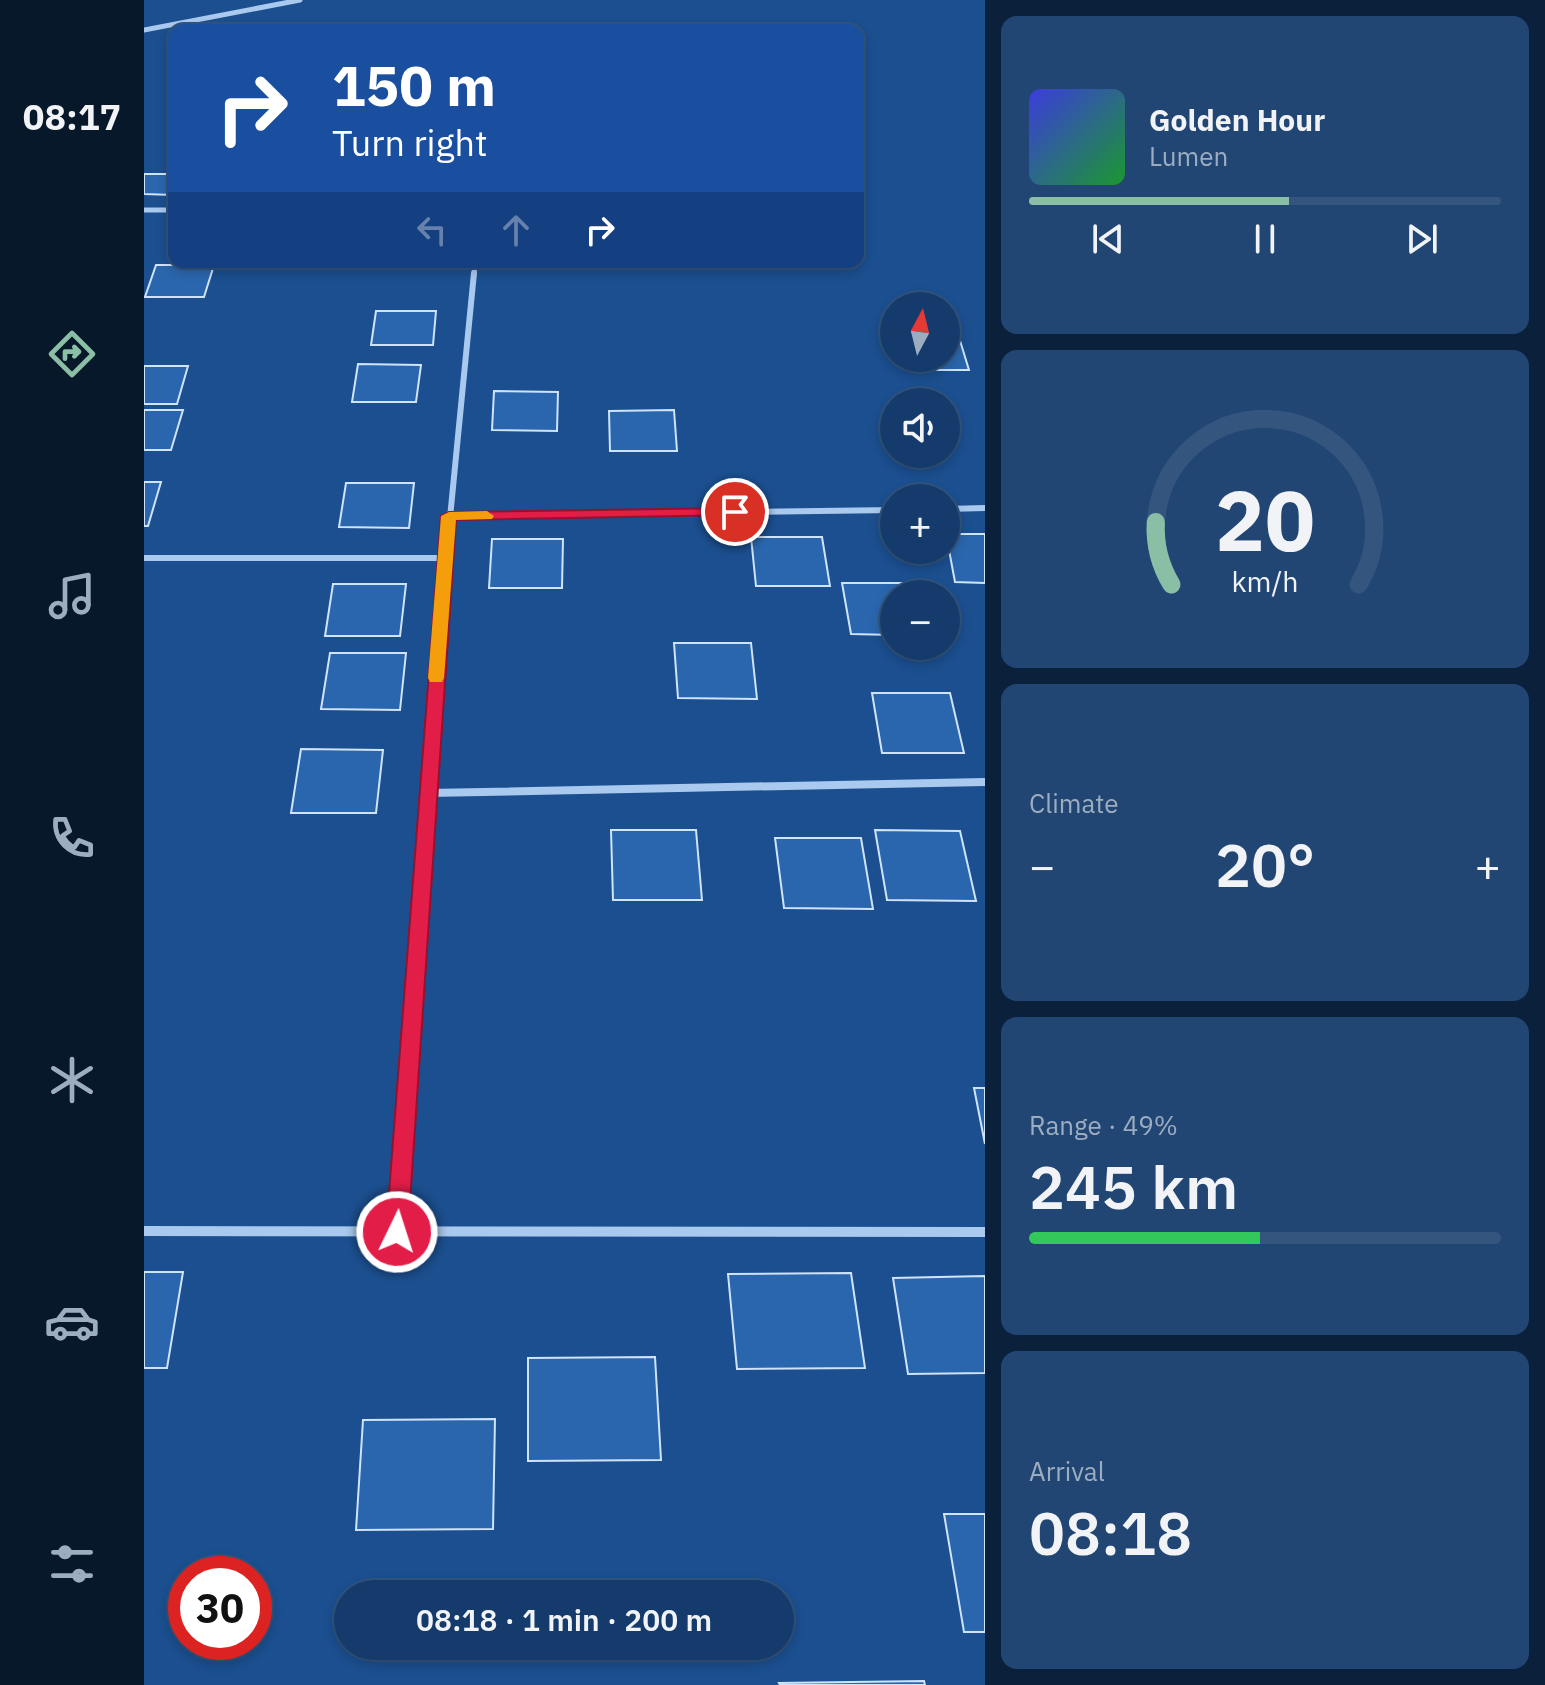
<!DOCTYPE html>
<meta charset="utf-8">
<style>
:root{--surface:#143b6b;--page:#214673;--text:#f1f3f6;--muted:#9dadc1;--line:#33557e;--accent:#8abfa5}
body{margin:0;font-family:"IBM Plex Sans",sans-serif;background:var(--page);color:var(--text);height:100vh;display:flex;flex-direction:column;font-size:30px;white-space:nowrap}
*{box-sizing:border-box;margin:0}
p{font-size:26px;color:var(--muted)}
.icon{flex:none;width:44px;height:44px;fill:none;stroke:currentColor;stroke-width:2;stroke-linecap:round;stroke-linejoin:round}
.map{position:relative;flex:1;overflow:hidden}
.side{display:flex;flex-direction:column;gap:16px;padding:16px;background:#0b203b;width:560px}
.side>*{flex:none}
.hud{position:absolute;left:24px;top:24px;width:696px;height:244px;border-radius:16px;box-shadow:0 4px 12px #0003,0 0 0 2px var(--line);background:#1a4fa0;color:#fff;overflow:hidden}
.needle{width:52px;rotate:7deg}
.buttons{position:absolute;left:736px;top:292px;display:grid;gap:16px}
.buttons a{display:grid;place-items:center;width:80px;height:80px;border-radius:50%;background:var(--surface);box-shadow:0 4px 12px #0003,0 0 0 2px var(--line);font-size:40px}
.speed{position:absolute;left:24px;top:1556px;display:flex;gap:16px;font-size:40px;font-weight:700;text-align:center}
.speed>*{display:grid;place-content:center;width:104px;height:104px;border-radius:50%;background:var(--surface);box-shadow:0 4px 12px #0003,0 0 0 2px var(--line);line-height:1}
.speed .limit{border:12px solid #d22;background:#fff;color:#111}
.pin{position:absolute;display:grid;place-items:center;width:68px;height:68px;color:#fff;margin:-34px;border:4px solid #fff;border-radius:50%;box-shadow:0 2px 8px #0007}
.me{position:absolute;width:88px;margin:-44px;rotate:4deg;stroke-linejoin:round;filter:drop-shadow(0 0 6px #0008)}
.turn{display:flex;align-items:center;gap:28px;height:168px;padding:0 32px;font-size:36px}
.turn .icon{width:104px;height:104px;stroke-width:2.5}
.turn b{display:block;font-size:56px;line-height:68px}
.lanes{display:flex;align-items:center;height:76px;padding:0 32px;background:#0003;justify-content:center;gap:40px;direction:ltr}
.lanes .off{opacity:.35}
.big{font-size:60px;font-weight:600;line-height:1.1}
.side .widget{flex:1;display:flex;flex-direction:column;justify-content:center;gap:12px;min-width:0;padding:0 28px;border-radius:16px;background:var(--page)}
.side .dial{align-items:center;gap:0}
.dial svg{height:208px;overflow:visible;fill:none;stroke:var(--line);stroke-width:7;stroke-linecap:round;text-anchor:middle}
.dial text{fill:var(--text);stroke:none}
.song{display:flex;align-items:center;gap:24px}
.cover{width:96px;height:96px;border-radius:12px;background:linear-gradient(135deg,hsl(240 70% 55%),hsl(130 70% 35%))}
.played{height:8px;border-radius:4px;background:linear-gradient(90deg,var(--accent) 55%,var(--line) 55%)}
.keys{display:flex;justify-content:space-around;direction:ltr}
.heat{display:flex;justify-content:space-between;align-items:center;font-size:44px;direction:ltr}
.charge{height:12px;border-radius:6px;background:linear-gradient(90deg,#34c759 49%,var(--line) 0)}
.trip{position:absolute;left:190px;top:1580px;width:460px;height:80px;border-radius:40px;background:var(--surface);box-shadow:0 4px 12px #0003,0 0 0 2px var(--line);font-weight:600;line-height:80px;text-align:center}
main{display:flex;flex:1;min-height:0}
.tab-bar{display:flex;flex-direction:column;width:144px;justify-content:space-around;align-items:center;background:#08182b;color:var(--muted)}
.tab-bar .icon{width:56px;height:56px}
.tab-bar .on{color:var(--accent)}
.tab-bar b{font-size:36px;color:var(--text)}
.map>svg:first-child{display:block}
</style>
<main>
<nav class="tab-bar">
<b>08:17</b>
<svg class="icon on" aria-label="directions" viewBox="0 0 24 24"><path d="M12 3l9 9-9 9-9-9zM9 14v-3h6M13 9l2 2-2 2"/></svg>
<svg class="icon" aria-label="music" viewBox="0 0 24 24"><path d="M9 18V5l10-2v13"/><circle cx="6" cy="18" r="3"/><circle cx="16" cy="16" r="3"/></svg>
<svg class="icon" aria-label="phone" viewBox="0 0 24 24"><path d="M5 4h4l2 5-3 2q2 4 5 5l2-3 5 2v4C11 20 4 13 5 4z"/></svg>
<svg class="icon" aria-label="climate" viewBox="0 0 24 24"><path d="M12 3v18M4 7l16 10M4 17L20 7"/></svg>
<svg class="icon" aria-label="car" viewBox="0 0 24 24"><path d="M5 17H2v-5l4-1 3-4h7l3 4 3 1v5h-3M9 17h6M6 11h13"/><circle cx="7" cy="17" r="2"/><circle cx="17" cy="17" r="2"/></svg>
<svg class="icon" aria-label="filters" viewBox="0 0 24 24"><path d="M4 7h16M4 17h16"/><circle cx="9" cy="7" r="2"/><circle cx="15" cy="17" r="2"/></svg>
</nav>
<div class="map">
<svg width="841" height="1685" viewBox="0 0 841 1685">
<rect width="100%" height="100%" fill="#1b4f8f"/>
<path fill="#2a66ad" stroke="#cfe3fa" stroke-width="2" d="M 0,174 L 30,174 L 29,195 L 0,194 Z
M 12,265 L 70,265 L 60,297 L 1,297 Z
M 232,311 L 292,311 L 289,345 L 227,345 Z
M 802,334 L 814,334 L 825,370 L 762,370 L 759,358 L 802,358 Z
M 214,364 L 277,365 L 272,402 L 208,402 Z
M 0,366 L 44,366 L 33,404 L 0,404 Z
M 350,391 L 414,392 L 413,431 L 348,430 Z
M 0,410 L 39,410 L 27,450 L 0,450 Z
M 530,410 L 533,451 L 466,451 L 465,411 Z
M 0,482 L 17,482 L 4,526 L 0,526 Z
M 202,483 L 270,483 L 265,528 L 195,527 Z
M 802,534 L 841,534 L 841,583 L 811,582 Z
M 607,537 L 678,537 L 686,586 L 612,586 Z
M 348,539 L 419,539 L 418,588 L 345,588 Z
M 698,583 L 771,583 L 773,594 L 750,594 L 750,635 L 707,634 Z
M 189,584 L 262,584 L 256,636 L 181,636 Z
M 530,643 L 607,643 L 613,699 L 534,698 Z
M 186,653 L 262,653 L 256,710 L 177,709 Z
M 728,693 L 806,693 L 820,753 L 738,753 Z
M 157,749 L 239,750 L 232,813 L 147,813 Z
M 467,830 L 552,830 L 558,900 L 469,900 Z
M 731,830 L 816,831 L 832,901 L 743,900 Z
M 631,838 L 717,838 L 729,909 L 640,908 Z
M 830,1088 L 841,1088 L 841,1144 Z
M 0,1272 L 39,1272 L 23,1368 L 0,1368 Z
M 707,1273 L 721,1368 L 593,1369 L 584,1274 Z
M 841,1276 L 841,1373 L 764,1374 L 749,1278 Z
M 511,1357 L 517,1460 L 384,1461 L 384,1358 Z
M 351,1419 L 349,1529 L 212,1530 L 219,1420 Z
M 800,1514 L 841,1514 L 841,1632 L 820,1632 Z
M 780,1681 L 781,1685 L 636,1685 L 635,1683 Z"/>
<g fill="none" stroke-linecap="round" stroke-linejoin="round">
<path stroke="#a9c9ee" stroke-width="5" d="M 0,30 L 156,0
M 0,210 L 30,210
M 330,275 L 331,262"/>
<path stroke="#a9c9ee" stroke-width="6" d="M 802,509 L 841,508
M 305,516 L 750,510
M 0,558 L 300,558
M 295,630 L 330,273"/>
<path stroke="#a9c9ee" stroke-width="8" d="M 284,793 L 841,782
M 263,1090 L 295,628"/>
<path stroke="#a9c9ee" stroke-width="10" d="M 0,1231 L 841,1232
M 253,1232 L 263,1088"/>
</g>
<path fill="#e11d48" stroke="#92132f" stroke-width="2" d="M 591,508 L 598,512 L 596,515 L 312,520 L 264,1232 L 261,1238 L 253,1241 L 245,1238 L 242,1232 L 297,516 L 305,512 Z"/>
<path fill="#f59e0b" d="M 343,511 L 350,516 L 348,519 L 312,520 L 300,678 L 298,682 L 286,682 L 284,678 L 297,516 L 305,512 Z"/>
</svg>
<div class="buttons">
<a><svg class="needle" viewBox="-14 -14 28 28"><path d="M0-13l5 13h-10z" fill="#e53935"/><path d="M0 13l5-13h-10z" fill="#9dadc1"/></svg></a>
<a><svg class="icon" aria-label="sound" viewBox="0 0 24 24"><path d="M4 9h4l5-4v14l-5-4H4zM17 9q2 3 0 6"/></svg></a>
<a>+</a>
<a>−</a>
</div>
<div class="speed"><div class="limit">30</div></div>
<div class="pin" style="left:591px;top:512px;background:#d93025"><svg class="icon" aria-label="arrive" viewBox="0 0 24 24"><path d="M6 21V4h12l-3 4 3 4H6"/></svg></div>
<svg class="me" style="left:253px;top:1232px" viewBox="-20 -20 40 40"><circle r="17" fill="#e11d48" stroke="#fff" stroke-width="3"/><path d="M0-11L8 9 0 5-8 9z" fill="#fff"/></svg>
<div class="trip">08:18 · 1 min · 200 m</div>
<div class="hud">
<div class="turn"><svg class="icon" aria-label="right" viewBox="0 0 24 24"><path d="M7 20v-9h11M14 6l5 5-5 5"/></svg><div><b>150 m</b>Turn right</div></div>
<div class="lanes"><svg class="icon off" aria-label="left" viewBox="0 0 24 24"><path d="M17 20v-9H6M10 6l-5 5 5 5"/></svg><svg class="icon off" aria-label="ahead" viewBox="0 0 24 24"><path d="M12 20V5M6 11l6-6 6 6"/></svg><svg class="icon" aria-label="right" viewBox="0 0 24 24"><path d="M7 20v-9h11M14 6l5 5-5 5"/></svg></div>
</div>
</div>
<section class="side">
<div class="widget">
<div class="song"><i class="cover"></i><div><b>Golden Hour</b><p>Lumen</p></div></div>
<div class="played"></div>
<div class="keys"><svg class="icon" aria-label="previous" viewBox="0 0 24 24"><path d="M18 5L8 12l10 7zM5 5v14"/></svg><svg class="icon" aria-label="pause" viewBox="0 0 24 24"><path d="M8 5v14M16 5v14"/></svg><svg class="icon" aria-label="next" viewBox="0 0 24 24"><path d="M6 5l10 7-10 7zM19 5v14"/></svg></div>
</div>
<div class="widget dial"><svg viewBox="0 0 100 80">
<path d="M14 69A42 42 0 1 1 86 69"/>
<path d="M14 69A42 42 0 0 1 8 45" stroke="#8abfa5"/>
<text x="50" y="56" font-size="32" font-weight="700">20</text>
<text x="50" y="72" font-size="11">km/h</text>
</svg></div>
<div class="widget"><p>Climate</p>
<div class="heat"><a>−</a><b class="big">20°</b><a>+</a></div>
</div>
<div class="widget"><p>Range · 49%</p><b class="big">245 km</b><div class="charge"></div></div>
<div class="widget"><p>Arrival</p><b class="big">08:18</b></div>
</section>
</main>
